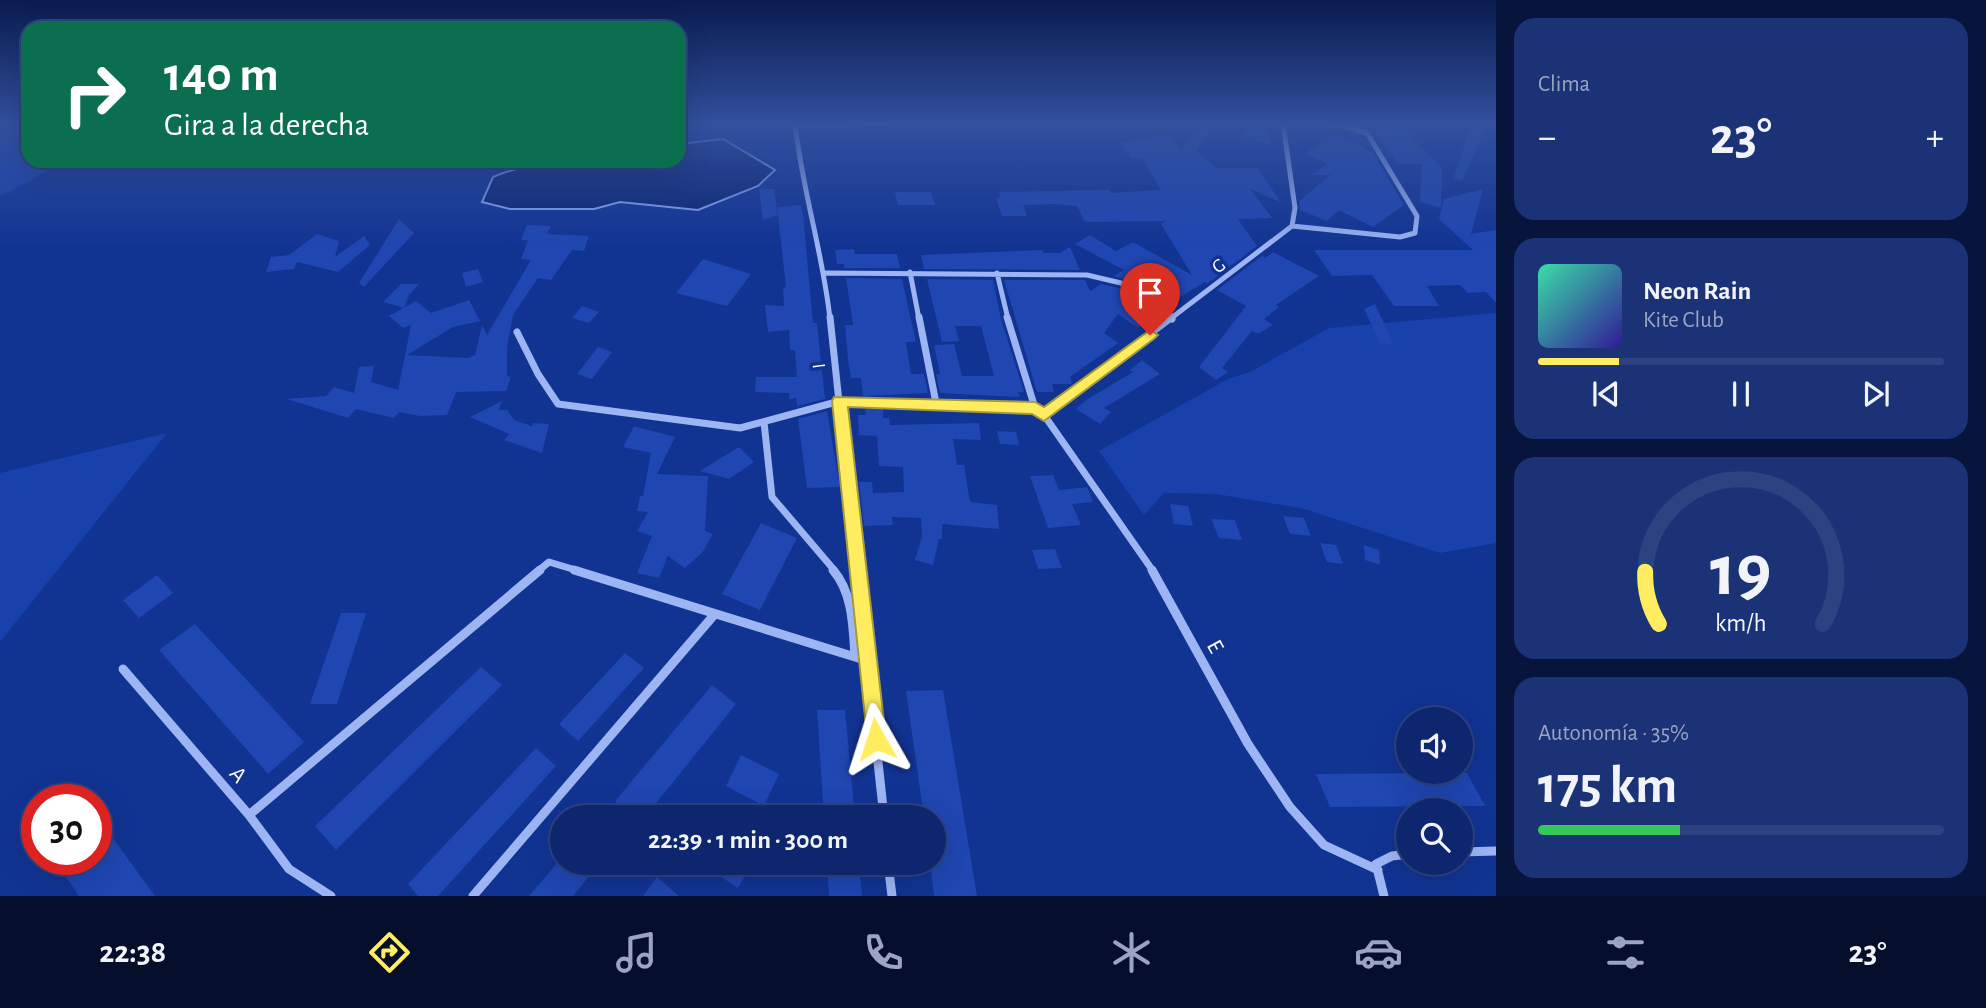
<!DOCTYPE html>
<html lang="es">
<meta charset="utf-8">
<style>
:root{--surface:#0d266e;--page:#1b3276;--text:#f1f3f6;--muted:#9aa5c2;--line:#2d4381;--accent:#ffed5f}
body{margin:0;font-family:"Alegreya Sans",sans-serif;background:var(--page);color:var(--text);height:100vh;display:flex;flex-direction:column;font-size:26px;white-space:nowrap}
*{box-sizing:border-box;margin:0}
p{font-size:23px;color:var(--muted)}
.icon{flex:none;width:38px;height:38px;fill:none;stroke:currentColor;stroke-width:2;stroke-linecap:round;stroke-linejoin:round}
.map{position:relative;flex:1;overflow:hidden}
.side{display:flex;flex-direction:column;gap:18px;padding:18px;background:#07153c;width:490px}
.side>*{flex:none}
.hud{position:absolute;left:21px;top:21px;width:665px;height:147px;border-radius:21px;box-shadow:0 7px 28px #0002,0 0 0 2px var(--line);background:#0b6e4f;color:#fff;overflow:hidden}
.buttons{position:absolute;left:1396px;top:707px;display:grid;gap:14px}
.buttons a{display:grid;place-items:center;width:77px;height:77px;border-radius:50%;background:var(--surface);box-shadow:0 7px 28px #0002,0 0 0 2px var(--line);font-size:35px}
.speed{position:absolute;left:21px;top:784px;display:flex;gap:14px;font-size:35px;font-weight:700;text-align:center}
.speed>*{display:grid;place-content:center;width:91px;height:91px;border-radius:50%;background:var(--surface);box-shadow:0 7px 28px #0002,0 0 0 2px var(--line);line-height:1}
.speed .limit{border:10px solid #d22;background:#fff;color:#111}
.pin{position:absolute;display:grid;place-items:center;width:60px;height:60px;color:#fff;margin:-72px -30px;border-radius:50% 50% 50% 0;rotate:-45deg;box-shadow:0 0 7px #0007}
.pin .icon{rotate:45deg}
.me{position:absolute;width:77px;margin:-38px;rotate:354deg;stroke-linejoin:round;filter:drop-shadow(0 0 5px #0008)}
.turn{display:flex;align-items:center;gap:24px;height:147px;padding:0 28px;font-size:32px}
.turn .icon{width:91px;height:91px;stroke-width:2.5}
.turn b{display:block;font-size:49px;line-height:60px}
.big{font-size:52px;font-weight:700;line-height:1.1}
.side .widget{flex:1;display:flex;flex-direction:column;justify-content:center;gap:10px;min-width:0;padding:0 24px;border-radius:21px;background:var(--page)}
.side .dial{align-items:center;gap:0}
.dial svg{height:182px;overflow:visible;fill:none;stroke:var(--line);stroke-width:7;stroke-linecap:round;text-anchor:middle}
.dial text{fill:var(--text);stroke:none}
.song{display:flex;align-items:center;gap:21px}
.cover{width:84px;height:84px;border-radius:10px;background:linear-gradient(135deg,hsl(160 70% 55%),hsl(250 70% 35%))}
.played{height:7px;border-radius:4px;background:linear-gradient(90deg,var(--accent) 20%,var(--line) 20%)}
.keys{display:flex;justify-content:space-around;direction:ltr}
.heat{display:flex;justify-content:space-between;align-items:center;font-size:38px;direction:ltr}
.charge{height:10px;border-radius:5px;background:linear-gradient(90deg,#34c759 35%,var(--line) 0)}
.trip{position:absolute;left:550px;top:805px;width:396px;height:70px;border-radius:35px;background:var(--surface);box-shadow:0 7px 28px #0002,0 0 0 2px var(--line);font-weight:700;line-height:70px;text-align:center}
.tabs{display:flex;height:112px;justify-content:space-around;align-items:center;background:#050f2c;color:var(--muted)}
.tabs .icon{width:49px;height:49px}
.tabs .current{color:var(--accent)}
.tabs b{font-size:32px;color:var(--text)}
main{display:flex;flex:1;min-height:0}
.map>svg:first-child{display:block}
</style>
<main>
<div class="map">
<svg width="1496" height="896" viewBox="0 0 1496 896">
<rect width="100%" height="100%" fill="#113392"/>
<path fill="#1941ac" d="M 0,123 L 28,123 L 28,161 L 67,161 L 0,196 Z
M 1496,313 L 1496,543 L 1440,553 L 1301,508 L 1216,494 L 1164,493 L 1144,515 L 1099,451 L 1228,379 L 1250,372 L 1329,328 Z
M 167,433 L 0,642 L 0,473 Z"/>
<path fill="#0a236d" stroke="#8facf6" stroke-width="2" d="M 723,139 L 775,170 L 758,186 L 698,210 L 620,202 L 594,209 L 510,209 L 482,202 L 493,177 C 549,153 619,161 679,161 L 679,144 Z"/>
<path fill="#1f46b1" d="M 1202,123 L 1217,123 L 1197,151 L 1216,168 L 1257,168 L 1281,202 L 1250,189 L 1272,218 L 1238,219 L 1257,246 L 1207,284 L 1205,282 L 1164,307 L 1124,279 L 1114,276 L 1124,270 L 1075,244 L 1090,235 L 1116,251 L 1133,242 L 1192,275 L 1161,224 L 1166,221 L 1085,222 L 1077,206 L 1055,204 L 1023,205 L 1027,216 L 1002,216 L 996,198 L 1001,198 L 999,192 L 1109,190 L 1111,193 L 1161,190 L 1142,158 L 1131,159 L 1119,142 L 1170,136 L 1181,150 Z
M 1243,123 L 1268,123 L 1270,144 L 1243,139 Z
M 1383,123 L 1397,130 L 1403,128 L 1442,168 L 1441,208 L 1420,202 L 1422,164 L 1399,164 L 1371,130 L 1365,127 Z
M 1471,124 L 1486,128 L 1462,181 L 1454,178 Z
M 1339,135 L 1372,152 L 1404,205 L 1373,227 L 1339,210 L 1327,221 L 1300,210 L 1299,201 L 1331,175 L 1310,175 L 1328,164 L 1304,153 Z
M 759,189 L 774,189 L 778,215 L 778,207 L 801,205 L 803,214 L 813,323 L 817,323 L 825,399 L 797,406 L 796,397 L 790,400 L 789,393 L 755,392 L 756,377 L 797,377 L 795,350 L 790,350 L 789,330 L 768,332 L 765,305 L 784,306 L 783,288 L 786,287 L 778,215 L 763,220 Z
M 1483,189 L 1471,234 L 1496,230 L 1496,303 L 1486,292 L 1468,293 L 1460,285 L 1427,286 L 1439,306 L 1394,306 L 1372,275 L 1332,276 L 1314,250 L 1473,250 L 1439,219 L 1444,199 Z
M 895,192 L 931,192 L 935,205 L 898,205 Z
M 399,219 L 414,233 L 364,287 L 359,283 Z
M 527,225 L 551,226 L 547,234 L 589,236 L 584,251 L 572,250 L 551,280 L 538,278 L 513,315 L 507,348 L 507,376 L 511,377 L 506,391 L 456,392 L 447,415 L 420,416 L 399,412 L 394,418 L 356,409 L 348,418 L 287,399 L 326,396 L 334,387 L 354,393 L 359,367 L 374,366 L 371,382 L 398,390 L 411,325 L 403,328 L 389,316 L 416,301 L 431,313 L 469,300 L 480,321 L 453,327 L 407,355 L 468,358 L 475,355 L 482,325 L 487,335 L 531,260 L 521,259 L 528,240 L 521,240 Z
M 317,234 L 339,241 L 335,257 L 364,236 L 370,245 L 338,272 L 297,262 L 294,269 L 266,272 L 271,257 L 289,255 Z
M 1070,247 L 1080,270 L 924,269 L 921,255 L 1042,250 L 1044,253 L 1060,253 Z
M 854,249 L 855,254 L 897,254 L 900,268 L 844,268 L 844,264 L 837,264 L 835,250 Z
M 1273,252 L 1319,276 L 1276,305 L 1279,307 L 1264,319 L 1273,325 L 1258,334 L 1252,331 L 1222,368 L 1228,372 L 1216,380 L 1199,367 L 1246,306 L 1217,290 L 1263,255 L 1265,258 Z
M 703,259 L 751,274 L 727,306 L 676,293 Z
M 478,269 L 483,282 L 466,287 L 462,273 Z
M 846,278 L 902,279 L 916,342 L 906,342 L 911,374 L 924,374 L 928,393 L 863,396 L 861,378 L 851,378 L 848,360 L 845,325 L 853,325 Z
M 927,279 L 993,280 L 1001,319 L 1024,392 L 1018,392 L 1020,397 L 940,393 L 936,374 L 940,374 L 934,345 L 954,344 L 962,376 L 994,376 L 981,326 L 955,326 L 959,341 L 942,342 Z
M 1004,280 L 1085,280 L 1090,291 L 1101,284 L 1119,288 L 1154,313 L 1150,315 L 1153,317 L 1138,328 L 1118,314 L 1104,333 L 1118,343 L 1070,377 L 1072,384 L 1052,384 L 1054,392 L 1037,392 Z
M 401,284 L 419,284 L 409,295 L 404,308 L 383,302 Z
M 1375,304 L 1394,345 L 1380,343 L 1364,309 Z
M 582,306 L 599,312 L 589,323 L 572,318 Z
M 598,347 L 612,352 L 592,379 L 577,374 Z
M 1142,360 L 1160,374 L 1104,408 L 1111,412 L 1100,424 L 1076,409 L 1086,400 L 1133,372 L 1130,370 Z
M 502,401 L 499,410 L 507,410 L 514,420 L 532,426 L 533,423 L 549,424 L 542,453 L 504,440 L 509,434 L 470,417 Z
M 865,408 L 883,409 L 883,418 L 889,418 L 890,425 L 979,423 L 981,440 L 953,439 L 957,465 L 964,465 L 970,502 L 997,505 L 999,529 L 942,524 L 942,539 L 939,539 L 933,565 L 915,560 L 922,537 L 921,518 L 892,517 L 893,525 L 864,526 L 859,482 L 872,482 L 873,493 L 904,492 L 903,467 L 879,466 L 877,436 L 859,435 L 858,415 L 866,415 Z
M 827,411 L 840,487 L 807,488 L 798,419 Z
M 634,426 L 675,437 L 657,474 L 708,476 L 705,531 L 713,534 L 702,553 L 685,568 L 668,556 L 659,578 L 637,573 L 652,536 L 637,531 L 648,512 L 637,511 L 640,496 L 643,496 L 651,453 L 623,447 Z
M 997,431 L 1016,432 L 1019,445 L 1000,444 Z
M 739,447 L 754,462 L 729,479 L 700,471 Z
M 1053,475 L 1059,490 L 1087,487 L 1093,502 L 1072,504 L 1081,525 L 1048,528 L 1030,476 Z
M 1170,504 L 1188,506 L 1193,526 L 1174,524 Z
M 1283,516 L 1304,518 L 1311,536 L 1290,534 Z
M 1211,519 L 1235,520 L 1242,540 L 1219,538 Z
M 761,523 L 797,538 L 760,610 L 722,594 Z
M 1320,543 L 1336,545 L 1343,564 L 1327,562 Z
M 1364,545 L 1379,550 L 1380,565 L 1365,560 Z
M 1055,549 L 1062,568 L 1038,569 L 1032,550 Z
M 157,575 L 173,593 L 139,618 L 123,600 Z
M 341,613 L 366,613 L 337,704 L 310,704 Z
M 195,624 L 304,742 L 268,774 L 159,650 Z
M 625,653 L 644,668 L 578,741 L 559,724 Z
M 481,667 L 502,685 L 336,850 L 315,826 Z
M 712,685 L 736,704 L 645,817 L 633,817 L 615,801 Z
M 943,690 L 977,896 L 934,896 L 930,863 L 933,863 L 933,817 L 924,817 L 906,691 Z
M 817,710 L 845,710 L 855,817 L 824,817 Z
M 536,748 L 556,766 L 438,896 L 418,896 L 408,884 Z
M 741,755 L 779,774 L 764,806 L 726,786 Z
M 1467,773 L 1485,806 L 1330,807 L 1316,774 Z
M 96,815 L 155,896 L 79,896 L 54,859 L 96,859 Z
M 557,863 L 600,863 L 573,896 L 529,896 Z
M 700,863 L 752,863 L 738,888 Z
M 827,863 L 859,863 L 862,896 L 829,896 Z
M 657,877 L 679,896 L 643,896 Z"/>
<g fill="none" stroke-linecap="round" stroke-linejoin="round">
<path stroke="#9db5f3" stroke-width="5" d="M 795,123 C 802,190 823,253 830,319
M 795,125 L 898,123
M 1292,226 L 1400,237 L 1415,233 L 1417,216 L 1367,133 L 1329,123
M 910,272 L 919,319
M 825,273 L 1087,275 L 1121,283 L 1172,319
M 997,273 L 1008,319
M 1170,319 L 1292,226 L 1295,208 L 1283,123"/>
<path stroke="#9db5f3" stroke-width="7" d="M 830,317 L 857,571
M 919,317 L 936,403
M 1007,317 L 1035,408
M 1170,317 L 1172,319
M 517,332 L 538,374 L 558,404 L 740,428 L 840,401 L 1035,408 L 1044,415 L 1153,571
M 1044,415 L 1172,317
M 764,422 L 772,497 L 835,571
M 538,571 L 549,562 L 579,571"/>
<path stroke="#9db5f3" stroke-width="9" d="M 574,570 L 868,661
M 833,570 C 853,593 853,627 855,656
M 857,570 L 884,817
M 1152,570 L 1248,744 L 1290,807 L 1324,845 L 1378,870
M 123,669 L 249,815 L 289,869 L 331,896
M 249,815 L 540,570
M 1461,852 L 1496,851
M 888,863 L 892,896
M 473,896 L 714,615
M 1384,896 L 1376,864 L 1392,856 L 1409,854"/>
</g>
<linearGradient id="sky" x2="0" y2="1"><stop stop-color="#091c50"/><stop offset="0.5" stop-color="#32509d"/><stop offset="1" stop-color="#32509d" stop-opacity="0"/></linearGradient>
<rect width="1496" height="248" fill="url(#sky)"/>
<path fill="#ffed5f" stroke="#a69a3e" stroke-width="2" d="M 1150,330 L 1158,335 L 1155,338 L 1044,421 L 1032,414 L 848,407 L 886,739 L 883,746 L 876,749 L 868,746 L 832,401 L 834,397 L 1035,402 L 1044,407 Z"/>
<g text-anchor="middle" stroke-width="7" stroke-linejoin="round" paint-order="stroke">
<g font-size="19" fill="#fff" stroke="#113392">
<text transform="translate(1218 265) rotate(-37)" y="7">G</text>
<text transform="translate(818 366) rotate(-97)" y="7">I</text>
</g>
<g font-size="23" fill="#fff" stroke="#113392">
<text transform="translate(1216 646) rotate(61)" y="8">E</text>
<text transform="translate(239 774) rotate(49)" y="8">A</text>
</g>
</g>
</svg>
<div class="buttons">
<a><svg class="icon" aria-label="sound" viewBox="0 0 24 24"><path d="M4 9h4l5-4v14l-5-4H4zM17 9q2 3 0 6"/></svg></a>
<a><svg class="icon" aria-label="search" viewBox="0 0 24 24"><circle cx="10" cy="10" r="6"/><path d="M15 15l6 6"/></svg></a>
</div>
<div class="speed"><div class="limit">30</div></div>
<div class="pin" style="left:1150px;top:335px;background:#d93025"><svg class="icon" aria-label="arrive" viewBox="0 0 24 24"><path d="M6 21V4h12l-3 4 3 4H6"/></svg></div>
<svg class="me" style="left:876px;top:739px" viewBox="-20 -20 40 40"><path d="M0-17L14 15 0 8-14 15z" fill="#ffed5f" stroke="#fff" stroke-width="4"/></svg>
<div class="trip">22:39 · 1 min · 300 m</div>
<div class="hud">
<div class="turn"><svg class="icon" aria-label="right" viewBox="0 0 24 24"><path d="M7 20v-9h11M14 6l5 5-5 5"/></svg><div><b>140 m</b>Gira a la derecha</div></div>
</div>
</div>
<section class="side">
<div class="widget"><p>Clima</p>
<div class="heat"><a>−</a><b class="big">23°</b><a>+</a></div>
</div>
<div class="widget">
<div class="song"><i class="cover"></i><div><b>Neon Rain</b><p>Kite Club</p></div></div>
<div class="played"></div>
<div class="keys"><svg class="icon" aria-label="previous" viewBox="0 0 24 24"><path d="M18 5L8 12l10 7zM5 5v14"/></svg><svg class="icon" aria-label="pause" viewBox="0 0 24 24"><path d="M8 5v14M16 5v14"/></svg><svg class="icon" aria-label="next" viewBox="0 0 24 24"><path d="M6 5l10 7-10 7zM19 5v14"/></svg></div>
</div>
<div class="widget dial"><svg viewBox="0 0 100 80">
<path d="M14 69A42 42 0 1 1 86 69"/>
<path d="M14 69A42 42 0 0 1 8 46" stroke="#ffed5f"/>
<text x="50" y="56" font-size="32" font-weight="700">19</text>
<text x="50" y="72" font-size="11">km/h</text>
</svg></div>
<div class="widget"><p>Autonomía · 35%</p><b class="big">175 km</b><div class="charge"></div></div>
</section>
</main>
<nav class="tabs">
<b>22:38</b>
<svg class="icon current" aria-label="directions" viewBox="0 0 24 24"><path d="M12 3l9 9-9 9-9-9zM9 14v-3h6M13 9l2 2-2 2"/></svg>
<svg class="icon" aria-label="music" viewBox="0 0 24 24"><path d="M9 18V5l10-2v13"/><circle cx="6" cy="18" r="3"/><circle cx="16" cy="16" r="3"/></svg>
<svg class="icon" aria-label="phone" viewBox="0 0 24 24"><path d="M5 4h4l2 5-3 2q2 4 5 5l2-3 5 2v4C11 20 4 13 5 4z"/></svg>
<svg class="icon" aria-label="climate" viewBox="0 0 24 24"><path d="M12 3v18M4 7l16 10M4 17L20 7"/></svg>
<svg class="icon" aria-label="car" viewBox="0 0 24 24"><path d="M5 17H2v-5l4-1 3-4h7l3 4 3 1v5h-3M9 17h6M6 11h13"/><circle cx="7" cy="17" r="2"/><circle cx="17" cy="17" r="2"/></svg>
<svg class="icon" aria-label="filters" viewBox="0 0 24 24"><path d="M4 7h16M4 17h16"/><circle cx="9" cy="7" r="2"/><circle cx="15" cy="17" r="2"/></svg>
<b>23°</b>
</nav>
